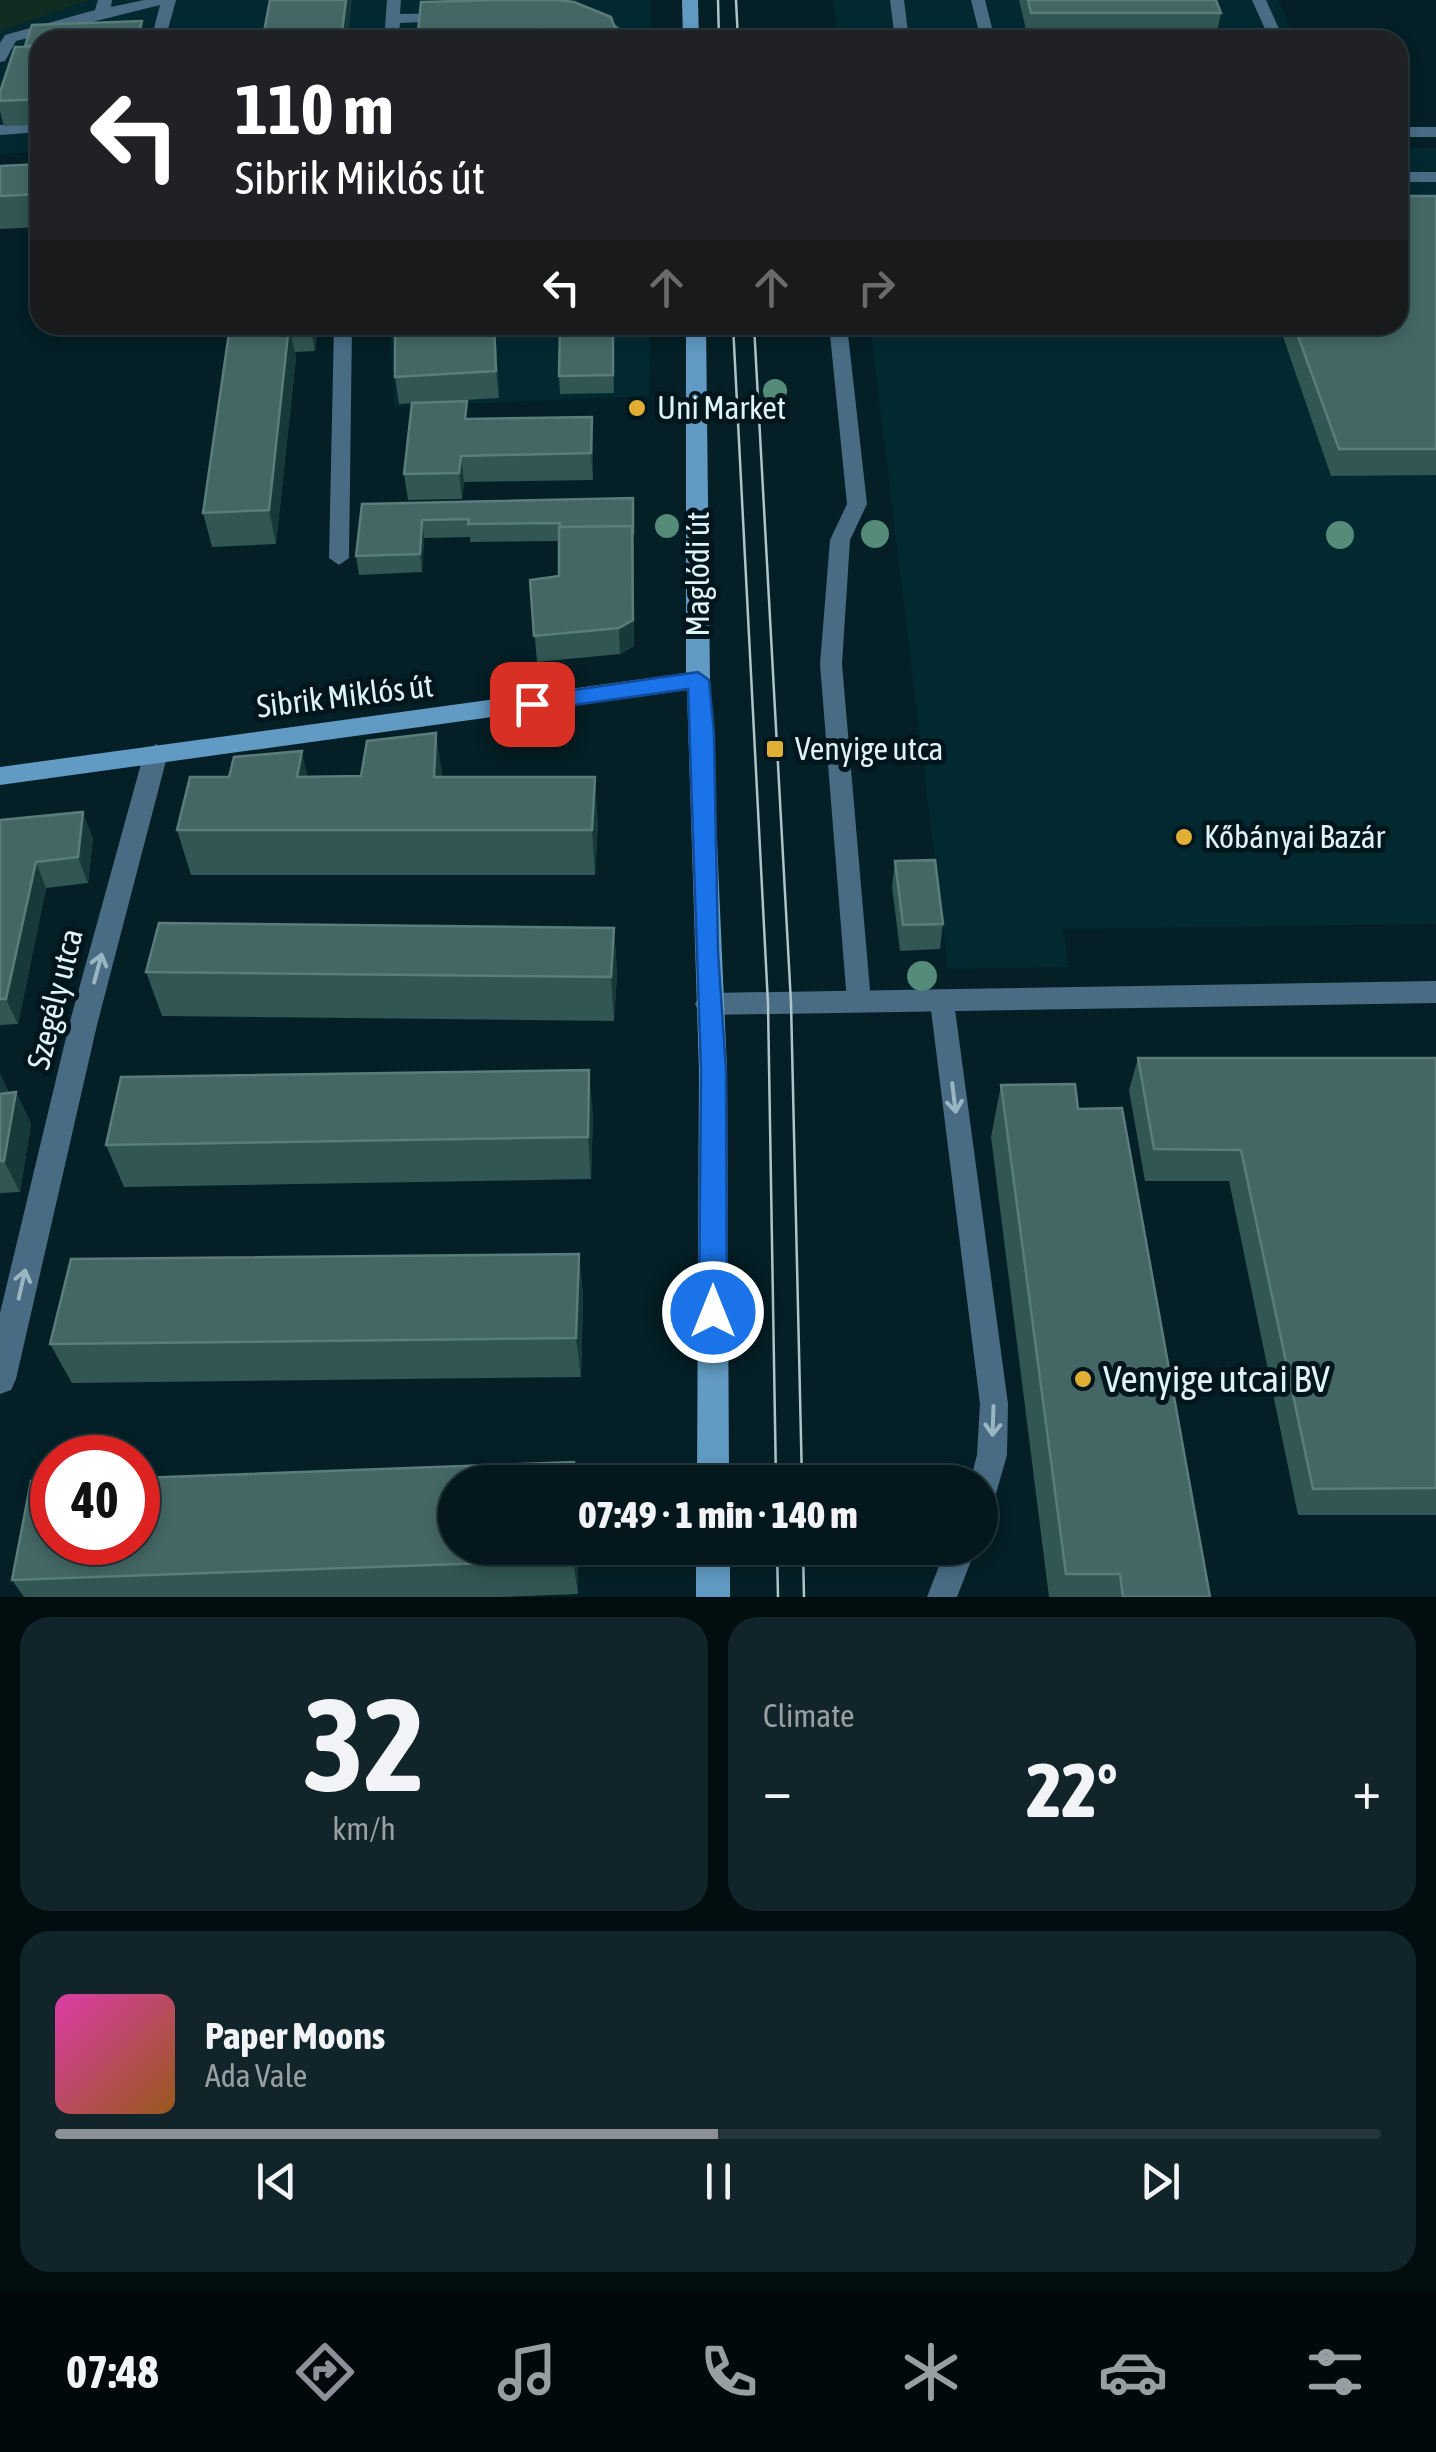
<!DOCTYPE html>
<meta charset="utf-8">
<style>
:root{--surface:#03171c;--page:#112429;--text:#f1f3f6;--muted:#979fa3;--line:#24363b;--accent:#8c9099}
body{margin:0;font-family:"Asap Condensed",sans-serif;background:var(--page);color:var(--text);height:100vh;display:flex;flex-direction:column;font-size:38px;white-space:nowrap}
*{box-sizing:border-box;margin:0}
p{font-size:32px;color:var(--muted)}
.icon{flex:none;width:55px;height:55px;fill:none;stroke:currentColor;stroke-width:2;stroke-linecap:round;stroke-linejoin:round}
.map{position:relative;height:1597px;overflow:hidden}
.drawer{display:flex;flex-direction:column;gap:20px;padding:20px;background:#020d0f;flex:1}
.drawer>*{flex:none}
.top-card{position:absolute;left:30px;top:30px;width:1378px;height:305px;border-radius:30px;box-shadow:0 5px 15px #0003,0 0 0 2px var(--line);background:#202124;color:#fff;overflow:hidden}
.speed{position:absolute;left:30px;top:1435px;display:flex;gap:20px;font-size:50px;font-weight:700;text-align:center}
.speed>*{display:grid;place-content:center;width:130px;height:130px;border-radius:50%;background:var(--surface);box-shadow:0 5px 15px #0003,0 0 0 2px var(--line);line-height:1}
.speed .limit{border:15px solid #d22;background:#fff;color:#111}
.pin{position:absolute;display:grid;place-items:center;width:85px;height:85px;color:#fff;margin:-42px;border-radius:20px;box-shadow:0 5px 15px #0006}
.me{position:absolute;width:110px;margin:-55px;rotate:0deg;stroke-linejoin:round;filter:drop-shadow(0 0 8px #0008)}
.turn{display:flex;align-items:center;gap:35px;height:210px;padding:0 40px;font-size:45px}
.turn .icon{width:130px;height:130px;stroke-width:2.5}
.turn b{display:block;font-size:70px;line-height:85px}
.lanes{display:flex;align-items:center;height:95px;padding:0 40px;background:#0003;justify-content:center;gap:50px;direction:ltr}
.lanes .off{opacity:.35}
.big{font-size:75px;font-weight:800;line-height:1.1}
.drawer .tile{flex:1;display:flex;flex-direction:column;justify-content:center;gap:15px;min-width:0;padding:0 35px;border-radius:30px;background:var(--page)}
.drawer .dial{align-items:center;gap:0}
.dial b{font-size:130px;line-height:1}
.song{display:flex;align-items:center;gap:30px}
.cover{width:120px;height:120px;border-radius:15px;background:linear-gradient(135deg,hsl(320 70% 55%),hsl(30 70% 35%))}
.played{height:10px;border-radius:5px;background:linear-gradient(90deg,var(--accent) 50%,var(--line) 50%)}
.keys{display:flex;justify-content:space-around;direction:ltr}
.heat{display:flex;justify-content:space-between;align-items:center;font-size:55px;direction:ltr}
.drawer .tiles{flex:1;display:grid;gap:20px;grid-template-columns:1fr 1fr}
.tile:last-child{grid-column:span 2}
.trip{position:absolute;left:438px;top:1465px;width:560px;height:100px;border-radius:50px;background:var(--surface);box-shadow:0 5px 15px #0003,0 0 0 2px var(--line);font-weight:800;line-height:100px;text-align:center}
.menu{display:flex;height:160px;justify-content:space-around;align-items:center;background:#01090b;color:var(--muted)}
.menu .icon{width:70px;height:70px}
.menu .active{color:var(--accent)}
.menu b{font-size:45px;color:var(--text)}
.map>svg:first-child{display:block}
</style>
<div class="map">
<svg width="1436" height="1597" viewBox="0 0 1436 1597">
<rect width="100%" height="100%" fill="#041f25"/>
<path fill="#032930" d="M 0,0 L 652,0 L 650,40 L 40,40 L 40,152 L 0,154 Z
M 833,0 L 1278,0 L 1296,40 L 838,40 Z
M 1398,148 L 1436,148 L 1436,924 L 1063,929 L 1069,967 L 948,969 L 870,325 L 1398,325 Z
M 390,325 L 651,325 L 649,396 L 394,407 Z"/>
<path fill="#112c20" d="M 0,0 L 89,0 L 0,31 Z"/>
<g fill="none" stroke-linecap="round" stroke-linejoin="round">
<path fill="#496c84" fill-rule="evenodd" d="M 98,0 L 112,0 L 111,7 L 144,0 L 176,0 L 165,40 L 151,40 L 160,5 L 16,41 L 5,61 L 0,62 L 0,43 L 5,35 L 95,10 Z
M 387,0 L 401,0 L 400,14 L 450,13 L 457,17 L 450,21 L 400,23 L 398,40 L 384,40 Z
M 890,0 L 904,0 L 909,40 L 895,40 Z
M 971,0 L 985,0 L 995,40 L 981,40 Z
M 1252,0 L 1266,0 L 1284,40 L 1270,40 Z
M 587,16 L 611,21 L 634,40 C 614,40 602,28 582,23 L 582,17 Z
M 40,122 L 40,132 L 0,135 L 0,125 Z
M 1398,127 L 1436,127 L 1436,137 L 1398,137 Z
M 1398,172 L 1436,172 L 1436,182 L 1398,182 Z
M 334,325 L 352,325 L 349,558 L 339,565 L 329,558 Z
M 829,325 L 847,325 L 867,504 L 850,540 L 842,664 L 871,1002 L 868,1009 L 859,1012 L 850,1009 L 847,1002 L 820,664 L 830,540 L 847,504 Z
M 942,992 L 951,995 L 954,1002 L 1008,1404 L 1007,1455 L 991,1511 L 980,1516 L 980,1482 L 970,1482 L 977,1455 L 980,1404 L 930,1002 L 933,995 Z
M 946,1548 L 976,1548 L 957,1597 L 927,1597 Z"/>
<path fill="#496c84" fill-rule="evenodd" d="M 156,744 L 168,753 L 97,1025 L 16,1379 L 11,1390 L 0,1394 L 0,1313 L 69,1025 L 144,753 Z
M 1436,981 L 1436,1003 L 709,1015 L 699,1012 L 695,1004 L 699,996 L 709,993 Z"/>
<path fill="#619ac2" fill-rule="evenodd" d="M 682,0 L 698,0 L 699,40 L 683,40 Z
M 686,325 L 706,325 L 710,680 L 727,1070 L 729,1482 L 697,1482 L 699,1070 L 687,690 L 0,785 L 0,767 L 686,673 Z
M 696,1548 L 730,1548 L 730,1597 L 696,1597 Z"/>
<path stroke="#afc4c9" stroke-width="2.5" d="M 718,0 L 719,40
M 736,0 L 738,40
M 733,325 L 768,1004 L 776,1482
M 754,325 L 791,1003 L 802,1482
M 777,1548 L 778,1597
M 803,1548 L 804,1597"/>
</g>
<g fill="#548b79">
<circle cx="775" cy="391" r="12"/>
<circle cx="670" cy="407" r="12"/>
<circle cx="667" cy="526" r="12"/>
<circle cx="875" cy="534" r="14"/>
<circle cx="1340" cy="535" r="14"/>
<circle cx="922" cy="976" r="15"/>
</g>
<path fill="#315653" d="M 1019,0 L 1216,0 L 1221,13 L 1216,37 L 1028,38 Z
M 421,2 L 616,31 L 616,40 L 419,40 L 418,32 Z
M 142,21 L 143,30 L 141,40 L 40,40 L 40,125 L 4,126 L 0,111 L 0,92 L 15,47 L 25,46 L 32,25 Z
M 40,164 L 40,227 L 0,229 L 0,166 Z
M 1436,196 L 1436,475 L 1331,476 L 1279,325 L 1398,325 Z
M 250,325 L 318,325 L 315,351 L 295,352 L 296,357 L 276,544 L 212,547 L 203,513 Z
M 395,325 L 495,325 L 499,398 L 415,403 L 469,419 L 592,417 L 593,480 L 464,482 L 462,499 L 408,500 L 404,474 L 412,403 L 399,404 L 395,377 Z
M 613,344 L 614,393 L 560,394 L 559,376 Z
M 362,504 L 634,516 L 634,646 L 620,654 L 537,662 L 530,580 L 559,576 L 559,541 L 470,542 L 470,537 L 424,538 L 422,572 L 359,575 L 356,556 Z
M 443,777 L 598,822 L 595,875 L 191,875 L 177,830 Z
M 0,820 L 93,838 L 88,883 L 46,888 L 18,1024 L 0,1025 Z
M 895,861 L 943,924 L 940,949 L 900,951 L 892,887 Z
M 614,928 L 617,973 L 614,1021 L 162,1016 L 146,972 Z
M 1138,1058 L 1436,1058 L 1436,1515 L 1298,1515 L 1229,1181 L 1145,1181 L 1129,1090 Z
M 0,1074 L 9,1093 L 16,1092 L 31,1124 L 20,1192 L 0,1193 Z
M 1001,1085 L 1078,1109 L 1210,1597 L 1049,1597 L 991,1137 Z
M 593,1113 L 591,1179 L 124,1187 L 106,1145 Z
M 579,1254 L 583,1295 L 581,1377 L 72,1383 L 50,1344 Z
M 574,1462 L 577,1482 L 455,1482 L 455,1548 L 578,1548 L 578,1594 L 501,1597 L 24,1597 L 12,1580 L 31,1481 L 52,1481 L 52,1542 L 138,1542 L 138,1478 Z"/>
<path fill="#173939" d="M 346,0 L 352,0 L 348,40 L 341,40 Z
M 142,21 L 143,30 L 141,40 L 137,40 Z
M 289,325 L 296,357 L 276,544 L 269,510 Z
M 310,325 L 318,325 L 315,351 Z
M 494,325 L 495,325 L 499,398 L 496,371 Z
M 592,417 L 593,443 L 593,480 L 591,453 Z
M 461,456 L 464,482 L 462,499 L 459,473 Z
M 422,520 L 424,538 L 422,572 L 420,554 Z
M 632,526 L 634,646 L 620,654 L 619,628 Z
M 436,733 L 443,779 L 434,777 Z
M 302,751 L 312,797 L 297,777 Z
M 595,777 L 598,822 L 595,875 L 592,830 Z
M 83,812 L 93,838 L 88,883 L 78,857 Z
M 36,862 L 46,888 L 18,1024 L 6,999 Z
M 614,928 L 617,973 L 614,1021 L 611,977 Z
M 589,1070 L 593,1113 L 591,1179 L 588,1137 Z
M 0,1074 L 10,1096 L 0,1117 Z
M 16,1092 L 31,1124 L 20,1192 L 4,1161 Z
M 579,1254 L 583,1295 L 581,1377 L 576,1338 Z
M 573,1548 L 578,1548 L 578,1594 L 573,1560 Z"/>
<path fill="#446765" stroke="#5c7c7c" stroke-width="2.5" d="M 270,0 L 346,0 L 341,40 L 220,40 L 220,39 L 263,37 Z
M 496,0 L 558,0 L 574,2 L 611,17 L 616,31 L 613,40 L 551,40 L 557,36 L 541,29 L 418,32 L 421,2 Z
M 1028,0 L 1216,0 L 1221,13 L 1031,13 Z
M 142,21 L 137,40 L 40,40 L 40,46 L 25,46 L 32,25 Z
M 40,46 L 40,99 L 0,101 L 0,92 L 15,47 Z
M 40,164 L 40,194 L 0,196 L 0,166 Z
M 1398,196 L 1436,196 L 1436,449 L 1339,449 L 1294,325 L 1398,325 Z
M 263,325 L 289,325 L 269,510 L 203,513 L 230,326 Z
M 395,325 L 494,325 L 496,371 L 395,377 Z
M 613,326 L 613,375 L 559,376 L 560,327 Z
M 467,401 L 465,419 L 592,417 L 591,453 L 461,456 L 459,473 L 404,474 L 412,403 Z
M 633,498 L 633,534 L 632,526 L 560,527 L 560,523 L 468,524 L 469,519 L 422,520 L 420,554 L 356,556 L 362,504 Z
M 632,526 L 633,620 L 619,628 L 534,636 L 530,580 L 559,576 L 559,527 Z
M 436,733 L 434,777 L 595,777 L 592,830 L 177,830 L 190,777 L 229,777 L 234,757 L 302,751 L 297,777 L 361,776 L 367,741 Z
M 83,812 L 78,857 L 36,862 L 6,999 L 0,999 L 0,820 Z
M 935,860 L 943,924 L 903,925 L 895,861 Z
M 159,923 L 614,928 L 611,977 L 146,972 Z
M 1138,1058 L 1436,1058 L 1436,1488 L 1313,1489 L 1241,1150 L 1154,1149 Z
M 589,1070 L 588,1137 L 106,1145 L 121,1077 Z
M 1075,1084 L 1078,1109 L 1122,1108 L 1210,1597 L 1123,1597 L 1120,1574 L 1066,1574 L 1001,1085 Z
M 16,1092 L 4,1161 L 0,1161 L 0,1094 Z
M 579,1254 L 576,1338 L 50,1344 L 71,1259 Z
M 574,1462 L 574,1482 L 455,1482 L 455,1548 L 573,1548 L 573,1560 L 12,1580 L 31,1481 L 52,1481 L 52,1542 L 138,1542 L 138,1478 Z"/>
<defs><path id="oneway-shaft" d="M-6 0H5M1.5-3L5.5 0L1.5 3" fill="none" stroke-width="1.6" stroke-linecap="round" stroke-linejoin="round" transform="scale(2.5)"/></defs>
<g stroke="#9bb6c3">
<use href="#oneway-shaft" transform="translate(98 968) rotate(-75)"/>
<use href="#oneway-shaft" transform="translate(954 1098) rotate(83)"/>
<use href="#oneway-shaft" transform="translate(22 1284) rotate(-77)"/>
<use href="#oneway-shaft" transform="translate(993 1421) rotate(92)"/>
</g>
<path fill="#1a73e8" stroke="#114b97" stroke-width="2.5" d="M 698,672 L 709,680 L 714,734 L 718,952 L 726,1070 L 727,1312 L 723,1322 L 713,1325 L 703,1322 L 699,1312 L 701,1070 L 688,689 L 532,711 L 522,704 L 532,696 Z"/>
<g fill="#e1af34" stroke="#00161c" stroke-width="4">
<circle cx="637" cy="408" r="10"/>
<rect x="765" y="739" width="20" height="20" rx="5"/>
<circle cx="1184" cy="837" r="10"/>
<circle cx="1083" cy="1379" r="10"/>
</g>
<g text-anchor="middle" stroke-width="10" stroke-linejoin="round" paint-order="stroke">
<g font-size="32" fill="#def2f7" stroke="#00161c" text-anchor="start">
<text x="657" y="419">Uni Market</text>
<text x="795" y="760">Venyige utca</text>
<text x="1204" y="848">Kőbányai Bazár</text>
</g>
<g font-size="32" fill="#def2f7" stroke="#00161c">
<text transform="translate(698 574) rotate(-90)" y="11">Maglódi út</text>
<text transform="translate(345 696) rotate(-7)" y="11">Sibrik Miklós út</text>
<text transform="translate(55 999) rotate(-76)" y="11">Szegély utca</text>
</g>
<g font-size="38" fill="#def2f7" stroke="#00161c" text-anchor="start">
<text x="1103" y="1392">Venyige utcai BV</text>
</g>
</g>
</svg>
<div class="speed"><div class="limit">40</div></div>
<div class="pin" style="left:532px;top:704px;background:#d93025"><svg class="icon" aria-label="arrive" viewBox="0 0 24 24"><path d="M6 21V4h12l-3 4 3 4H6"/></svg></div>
<svg class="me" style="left:713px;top:1312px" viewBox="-20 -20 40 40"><circle r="17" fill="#1a73e8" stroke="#fff" stroke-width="3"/><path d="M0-11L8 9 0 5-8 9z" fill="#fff"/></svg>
<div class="trip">07:49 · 1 min · 140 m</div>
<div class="top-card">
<div class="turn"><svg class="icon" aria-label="left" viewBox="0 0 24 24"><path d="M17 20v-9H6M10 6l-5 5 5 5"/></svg><div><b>110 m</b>Sibrik Miklós út</div></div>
<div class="lanes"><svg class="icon" aria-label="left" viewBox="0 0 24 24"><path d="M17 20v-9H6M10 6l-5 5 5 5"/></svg><svg class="icon off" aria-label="ahead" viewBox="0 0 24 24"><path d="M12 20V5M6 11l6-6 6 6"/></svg><svg class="icon off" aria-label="ahead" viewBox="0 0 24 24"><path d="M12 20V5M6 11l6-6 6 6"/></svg><svg class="icon off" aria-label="right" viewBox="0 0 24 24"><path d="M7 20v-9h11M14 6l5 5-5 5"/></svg></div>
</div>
</div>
<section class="drawer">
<div class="tiles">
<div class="tile dial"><b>32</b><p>km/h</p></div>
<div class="tile"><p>Climate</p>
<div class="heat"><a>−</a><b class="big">22°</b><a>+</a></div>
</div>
<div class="tile">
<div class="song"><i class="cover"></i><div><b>Paper Moons</b><p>Ada Vale</p></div></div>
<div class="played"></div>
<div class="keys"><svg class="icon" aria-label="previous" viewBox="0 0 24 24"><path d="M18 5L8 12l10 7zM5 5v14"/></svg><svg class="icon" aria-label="pause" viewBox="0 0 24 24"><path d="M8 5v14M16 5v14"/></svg><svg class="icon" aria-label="next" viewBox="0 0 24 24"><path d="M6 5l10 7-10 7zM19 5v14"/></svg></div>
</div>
</div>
</section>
<nav class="menu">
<b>07:48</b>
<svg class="icon active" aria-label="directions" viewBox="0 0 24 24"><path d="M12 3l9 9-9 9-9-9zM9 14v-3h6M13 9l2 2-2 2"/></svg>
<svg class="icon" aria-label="music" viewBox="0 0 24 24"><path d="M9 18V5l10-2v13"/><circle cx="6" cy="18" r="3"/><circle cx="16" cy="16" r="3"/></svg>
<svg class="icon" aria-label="phone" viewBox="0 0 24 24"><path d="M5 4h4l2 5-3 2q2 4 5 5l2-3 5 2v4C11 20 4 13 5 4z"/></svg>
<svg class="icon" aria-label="climate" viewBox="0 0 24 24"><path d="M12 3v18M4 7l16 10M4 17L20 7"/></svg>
<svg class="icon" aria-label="car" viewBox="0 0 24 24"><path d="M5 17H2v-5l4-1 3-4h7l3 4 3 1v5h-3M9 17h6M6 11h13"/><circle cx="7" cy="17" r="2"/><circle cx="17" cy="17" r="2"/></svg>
<svg class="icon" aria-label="filters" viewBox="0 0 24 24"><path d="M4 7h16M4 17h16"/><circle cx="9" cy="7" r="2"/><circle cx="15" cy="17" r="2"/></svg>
</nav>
